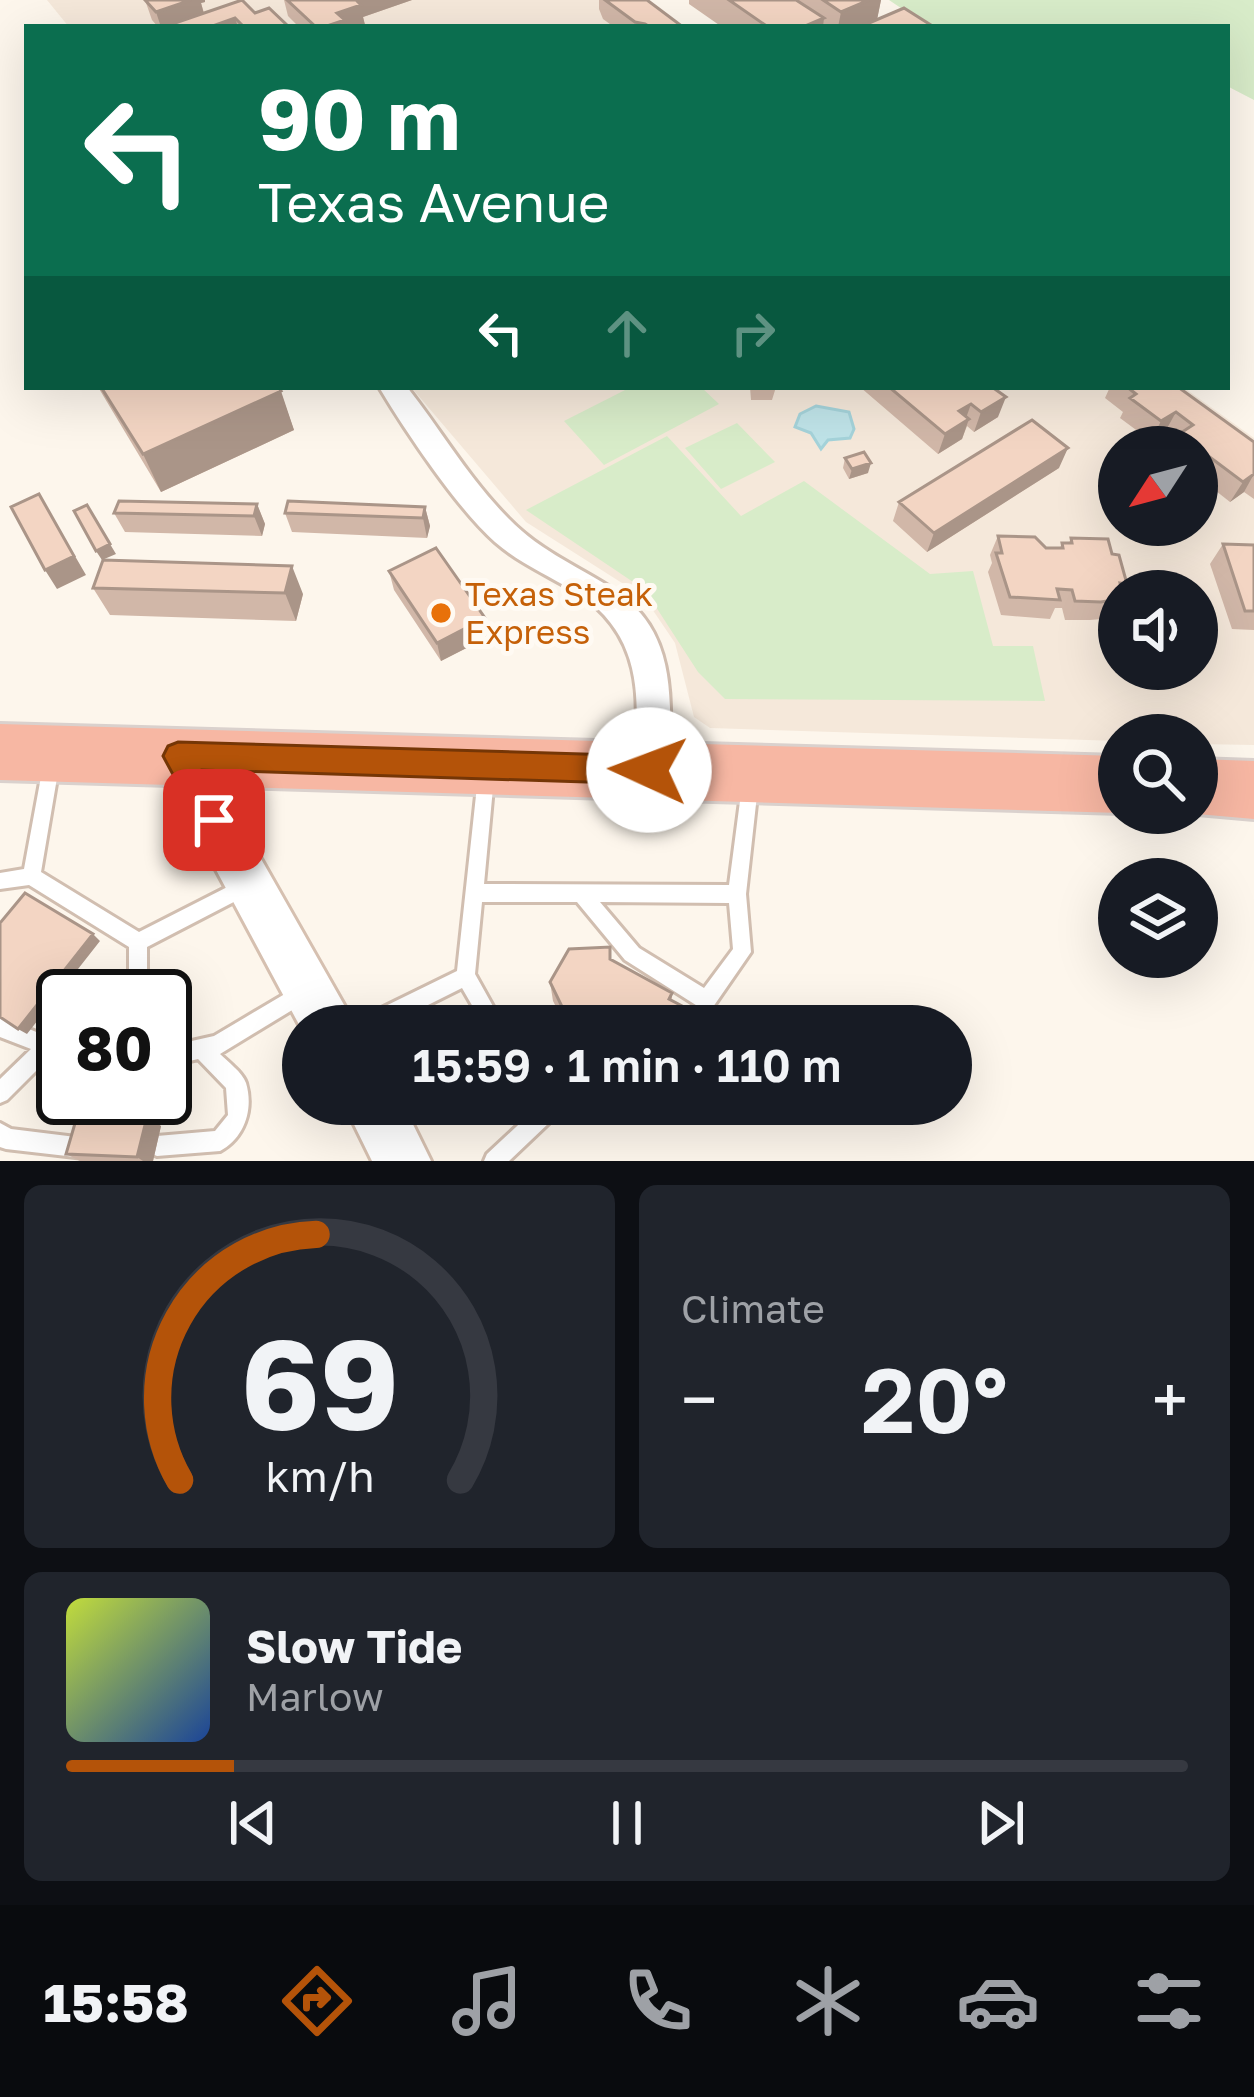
<!DOCTYPE html>
<meta charset="utf-8">
<style>
:root{--surface:#171b24;--page:#20242c;--text:#f1f3f6;--muted:#9ea1a6;--line:#363941;--accent:#b45309}
body{margin:0;font-family:"Golos Text",sans-serif;background:var(--page);color:var(--text);height:100vh;display:flex;flex-direction:column;font-size:45px;white-space:nowrap}
*{box-sizing:border-box;margin:0}
p{font-size:39px;color:var(--muted)}
.icon{flex:none;width:66px;height:66px;fill:none;stroke:currentColor;stroke-width:2;stroke-linecap:round;stroke-linejoin:round}
.map{position:relative;height:1161px;overflow:hidden}
.sheet{display:flex;flex-direction:column;gap:24px;padding:24px;background:#0d0f14;flex:1}
.sheet>*{flex:none}
.hud{position:absolute;left:24px;top:24px;width:1206px;height:366px;border-radius:0px;box-shadow:0 12px 48px #0002;background:#0b6e4f;color:#fff;overflow:hidden}
.needle{width:78px;rotate:234deg}
.controls{position:absolute;left:1098px;top:426px;display:grid;gap:24px}
.controls a{display:grid;place-items:center;width:120px;height:120px;border-radius:50%;background:var(--surface);box-shadow:0 12px 48px #0002;font-size:60px}
.speed{position:absolute;left:36px;top:969px;display:flex;gap:24px;font-size:60px;font-weight:700;text-align:center}
.speed>*{display:grid;place-content:center;width:156px;height:156px;border-radius:50%;background:var(--surface);box-shadow:0 12px 48px #0002;line-height:1}
.speed .limit{border:6px solid #111;border-radius:18px;background:#fff;color:#111}
.pin{position:absolute;display:grid;place-items:center;width:102px;height:102px;color:#fff;margin:-51px;border-radius:24px;box-shadow:0 6px 18px #0006}
.me{position:absolute;width:132px;margin:-66px;rotate:272deg;stroke-linejoin:round;filter:drop-shadow(0 0 9px #0008)}
.turn{display:flex;align-items:center;gap:42px;height:252px;padding:0 36px;font-size:54px}
.turn .icon{width:156px;height:156px;stroke-width:2.5}
.turn b{display:block;font-size:84px;line-height:102px}
.lanes{display:flex;align-items:center;height:114px;padding:0 36px;background:#0003;justify-content:center;gap:60px;direction:ltr}
.lanes .off{opacity:.35}
.big{font-size:90px;font-weight:600;line-height:1.1}
.sheet .card{flex:1;display:flex;flex-direction:column;justify-content:center;gap:18px;min-width:0;padding:0 42px;border-radius:18px;background:var(--page)}
.sheet .dial{align-items:center;gap:0}
.dial svg{height:312px;overflow:visible;fill:none;stroke:var(--line);stroke-width:7;stroke-linecap:round;text-anchor:middle}
.dial text{fill:var(--text);stroke:none}
.song{display:flex;align-items:center;gap:36px}
.cover{width:144px;height:144px;border-radius:18px;background:linear-gradient(135deg,hsl(70 70% 55%),hsl(220 70% 35%))}
.played{height:12px;border-radius:6px;background:linear-gradient(90deg,var(--accent) 15%,var(--line) 15%)}
.keys{display:flex;justify-content:space-around;direction:ltr}
.heat{display:flex;justify-content:space-between;align-items:center;font-size:66px;direction:ltr}
.sheet .tiles{flex:1;display:grid;gap:24px;grid-template-columns:1fr 1fr}
.card:last-child{grid-column:span 2}
.trip{position:absolute;left:282px;top:1005px;width:690px;height:120px;border-radius:60px;background:var(--surface);box-shadow:0 12px 48px #0002;font-weight:600;line-height:120px;text-align:center}
.tab-bar{display:flex;height:192px;justify-content:space-around;align-items:center;background:#090b0e;color:var(--muted)}
.tab-bar .icon{width:84px;height:84px}
.tab-bar .on{color:var(--accent)}
.tab-bar b{font-size:54px;color:var(--text)}
.map>svg:first-child{display:block}
</style>
<div class="map">
<svg width="1254" height="1161" viewBox="0 0 1254 1161">
<rect width="100%" height="100%" fill="#fdf6ec"/>
<path fill="#f5e8da" fill-rule="evenodd" d="M 47,0 L 644,0 L 681,27 L 69,27 Z
M 411,387 L 1183,387 L 1254,438 L 1254,745 L 1197,744 L 1197,735 L 1119,735 L 1119,741 L 710,728 L 694,717 L 675,643 L 644,597 L 526,522 ZM 1119,447 L 1197,447 L 1197,525 L 1119,525 ZM 1119,591 L 1197,591 L 1197,669 L 1119,669 Z"/>
<path fill="#d8ecc9" d="M 889,0 L 1254,0 L 1254,100 L 1227,86 L 1227,27 L 929,27 Z
M 631,387 L 701,387 L 719,404 L 604,465 L 564,421 Z
M 737,423 L 775,462 L 721,489 L 685,448 Z
M 667,436 L 741,516 L 804,481 L 930,574 L 973,571 L 993,646 L 1033,646 L 1045,701 L 725,699 L 698,672 L 645,590 L 526,510 Z"/>
<path fill="#bfe3e8" stroke="#a5d3da" stroke-width="3" d="M 816,406 L 849,412 L 854,429 L 850,438 L 828,440 L 821,449 L 811,433 L 795,427 L 800,414 Z"/>
<g fill="none" stroke-linecap="round" stroke-linejoin="round">
<defs>
<path id="lane" d="M 51,758 L 57,761 L 59,766 L 41,872 L 139,932 L 247,877 L 253,880 L 256,886 L 253,892 L 147,947 L 147,996 L 129,996 L 129,947 L 29,885 L 0,889 L 0,873 L 24,869 L 43,766 L 45,761 Z
M 486,769 L 492,772 L 494,777 L 484,884 L 729,885 L 742,786 L 744,781 L 750,778 L 756,781 L 758,786 L 746,894 L 751,952 L 713,1007 L 706,1009 L 699,1007 L 625,960 L 577,902 L 482,902 L 475,974 L 504,1026 L 484,1026 L 462,988 L 386,1026 L 356,1026 L 359,1019 L 457,971 L 478,777 L 480,772 ZM 600,902 L 729,903 L 733,949 L 704,988 L 639,948 Z
M 59,985 L 75,989 L 77,996 L 63,996 L 63,1004 L 52,1001 L 50,994 L 52,987 Z
M 300,985 L 307,987 L 309,994 L 307,1001 L 220,1054 C 228,1062 242,1072 246,1083 C 254,1110 244,1138 220,1151 L 157,1156 L 150,1153 L 147,1146 L 150,1139 L 157,1136 L 215,1131 L 228,1115 L 226,1088 L 198,1059 L 165,1067 L 165,1047 L 214,1036 Z
M 0,1017 L 63,1043 L 63,1063 L 50,1057 L 7,1100 L 0,1103 L 0,1079 L 31,1049 L 0,1037 Z
M 528,1104 L 549,1104 L 554,1114 L 551,1121 L 509,1161 L 484,1161 L 487,1154 L 532,1112 Z
M 0,1123 L 11,1129 L 84,1138 L 91,1141 L 94,1148 L 91,1155 L 84,1158 L 6,1149 L 0,1147 Z"/>
<path id="street" d="M 379,387 L 407,387 C 441,430 469,479 508,518 C 578,590 668,575 670,708 C 671,732 671,759 661,781 L 649,785 L 637,781 L 632,770 C 642,698 642,632 574,591 C 547,575 519,563 495,542 C 457,508 406,432 379,387 Z"/>
<path id="secondary" d="M 178,735 L 194,741 L 356,1026 L 303,1026 L 303,1032 L 155,756 L 162,741 Z
M 344,1104 L 403,1104 L 431,1161 L 372,1161 Z"/>
<path id="highway" d="M 0,724 L 1119,756 L 1122,813 L 0,780 Z
M 1197,759 L 1254,761 L 1254,819 L 1186,813 L 1197,813 Z"/>
</defs>
<use href="#lane" stroke="#d1beb0" stroke-width="6"/>
<use href="#street" stroke="#d1beb0" stroke-width="6"/>
<use href="#secondary" stroke="#d6c0b0" stroke-width="6"/>
<use href="#highway" stroke="#dad1cd" stroke-width="6"/>
<use href="#lane" fill="#fff" fill-rule="evenodd"/>
<use href="#street" fill="#fff" fill-rule="evenodd"/>
<use href="#secondary" fill="#fff" fill-rule="evenodd"/>
<use href="#highway" fill="#f7b7a3" fill-rule="evenodd"/>
</g>
<path fill="#d1b7a8" d="M 145,0 L 205,0 L 205,2 L 201,3 L 204,13 L 255,13 L 289,27 L 158,27 L 152,20 Z
M 284,0 L 412,0 L 363,17 L 365,25 L 359,27 L 299,27 L 288,16 Z
M 599,0 L 647,0 L 683,27 L 614,27 L 603,19 L 599,9 Z
M 689,0 L 881,0 L 877,19 L 934,27 L 722,27 L 689,4 Z
M 98,387 L 280,387 L 279,388 L 294,430 L 161,492 Z
M 750,387 L 780,387 L 776,387 L 772,400 L 751,400 Z
M 860,387 L 992,387 L 998,417 L 974,432 L 967,426 L 962,439 L 938,454 Z
M 1110,387 L 1178,387 L 1254,442 L 1254,499 L 1244,492 L 1230,502 L 1197,476 L 1197,447 L 1172,447 L 1175,440 L 1165,432 L 1151,441 L 1120,418 L 1123,412 L 1105,398 Z
M 845,458 L 868,473 L 849,479 L 843,468 Z
M 1059,468 L 927,552 L 893,521 L 899,502 Z
M 257,504 L 265,524 L 262,536 L 125,532 L 114,513 Z
M 425,507 L 430,526 L 427,538 L 292,532 L 285,513 Z
M 998,536 L 1046,548 L 1060,548 L 1062,543 L 1069,543 L 1071,538 L 1112,554 L 1127,584 L 1123,591 L 1119,591 L 1119,607 L 1113,618 L 1090,620 L 1065,620 L 1062,608 L 1055,608 L 1050,619 L 1001,615 L 988,572 L 992,563 L 990,555 Z
M 1223,544 L 1254,545 L 1254,630 L 1232,629 L 1210,564 Z
M 389,571 L 488,637 L 441,661 L 394,590 Z
M 93,588 L 303,594 L 296,621 L 110,615 Z
M 610,959 L 672,993 L 672,1000 L 683,1026 L 566,1026 L 553,1001 L 550,982 Z
M 147,1117 L 161,1126 L 153,1161 L 80,1161 L 66,1154 Z"/>
<path fill="#aa9588" d="M 191,0 L 205,0 L 205,2 L 201,3 L 205,18 L 175,23 L 176,27 L 161,27 L 156,12 Z
M 354,0 L 412,0 L 363,17 L 365,25 L 359,27 L 324,27 L 337,13 Z
M 869,0 L 881,0 L 876,25 L 838,27 L 841,12 Z
M 235,18 L 238,27 L 210,27 Z
M 824,18 L 823,27 L 803,27 Z
M 281,391 L 294,430 L 161,492 L 143,454 Z
M 1006,397 L 998,417 L 974,432 L 981,412 Z
M 971,404 L 965,421 L 969,419 L 962,439 L 938,454 L 945,434 L 959,411 Z
M 1176,412 L 1165,432 L 1151,441 L 1161,421 Z
M 1068,448 L 1059,468 L 927,552 L 934,533 Z
M 871,463 L 868,473 L 849,479 L 852,469 Z
M 1254,474 L 1244,492 L 1230,502 L 1243,482 Z
M 39,494 L 86,575 L 57,589 L 45,570 Z
M 257,504 L 265,524 L 262,536 L 254,516 Z
M 425,507 L 430,526 L 427,538 L 423,518 Z
M 110,544 L 116,554 L 102,560 L 96,551 Z
M 292,566 L 303,594 L 296,621 L 285,593 Z
M 485,618 L 488,637 L 441,661 L 437,643 Z
M 93,934 L 100,941 L 27,1034 L 18,1029 Z
M 686,1008 L 683,1025 L 675,1026 Z
M 584,1011 L 586,1026 L 570,1026 L 569,1021 Z
M 147,1117 L 161,1126 L 153,1161 L 143,1161 L 137,1157 Z"/>
<path fill="#f3d5c3" stroke="#aa9588" stroke-width="3" d="M 145,0 L 191,0 L 156,12 Z
M 242,0 L 255,13 L 269,8 L 289,27 L 244,27 L 235,18 L 210,27 L 179,27 L 175,23 Z
M 287,0 L 356,0 L 361,5 L 337,13 L 345,20 L 324,27 L 316,27 Z
M 605,0 L 647,0 L 683,27 L 650,27 L 645,24 L 635,22 Z
M 729,0 L 796,0 L 824,18 L 803,27 L 768,27 Z
M 823,0 L 869,0 L 841,12 Z
M 904,8 L 934,27 L 862,26 Z
M 101,387 L 278,387 L 281,391 L 143,454 Z
M 889,387 L 992,387 L 1006,397 L 981,412 L 971,404 L 959,411 L 969,419 L 945,434 Z
M 1127,387 L 1178,387 L 1254,442 L 1254,474 L 1243,482 L 1179,434 L 1193,425 L 1176,412 L 1161,421 L 1130,398 L 1136,394 Z
M 1032,420 L 1068,448 L 934,533 L 899,502 Z
M 864,452 L 871,463 L 852,469 L 845,458 Z
M 39,494 L 74,556 L 45,570 L 11,507 Z
M 119,501 L 257,504 L 254,516 L 114,513 Z
M 288,501 L 425,507 L 423,518 L 285,513 Z
M 87,505 L 110,544 L 96,551 L 74,511 Z
M 998,536 L 1035,537 L 1046,548 L 1063,548 L 1062,543 L 1072,543 L 1071,538 L 1108,539 L 1112,554 L 1119,555 L 1127,584 L 1120,583 L 1122,591 L 1119,591 L 1119,599 L 1101,602 L 1075,601 L 1072,590 L 1057,589 L 1060,600 L 1010,597 L 996,553 L 1002,553 Z
M 1223,544 L 1254,545 L 1254,611 L 1245,611 Z
M 436,548 L 485,618 L 437,643 L 389,571 Z
M 103,560 L 292,566 L 285,593 L 93,588 Z
M 25,893 L 93,934 L 18,1029 L 0,1017 L 0,923 Z
M 610,947 L 610,959 L 672,993 L 669,999 L 686,1008 L 675,1026 L 609,1026 L 584,1011 L 569,1021 L 550,982 L 569,949 Z
M 78,1113 L 147,1117 L 137,1157 L 66,1154 Z"/>
<path fill="#b45309" stroke="#753606" stroke-width="3" d="M 178,742 L 649,756 L 660,760 L 664,770 L 660,780 L 649,784 L 203,770 L 230,820 L 225,830 L 214,835 L 203,830 L 163,756 L 168,746 Z"/>
<circle fill="#e8710a" stroke="#fffaf3" stroke-width="4.5" cx="441" cy="613" r="12"/>
<g text-anchor="middle" stroke-width="10" stroke-linejoin="round" paint-order="stroke">
<g font-size="33" fill="#c56008" stroke="#fffaf3" text-anchor="start">
<text x="465" y="606">Texas Steak<tspan x="465" dy="38">Express</tspan></text>
</g>
</g>
</svg>
<div class="controls">
<a><svg class="needle" viewBox="-14 -14 28 28"><path d="M0-13l5 13h-10z" fill="#e53935"/><path d="M0 13l5-13h-10z" fill="#9ea1a6"/></svg></a>
<a><svg class="icon" aria-label="sound" viewBox="0 0 24 24"><path d="M4 9h4l5-4v14l-5-4H4zM17 9q2 3 0 6"/></svg></a>
<a><svg class="icon" aria-label="search" viewBox="0 0 24 24"><circle cx="10" cy="10" r="6"/><path d="M15 15l6 6"/></svg></a>
<a><svg class="icon" aria-label="layers" viewBox="0 0 24 24"><path d="M12 4l9 5-9 5-9-5zM3 14l9 5 9-5"/></svg></a>
</div>
<div class="speed"><div class="limit">80</div></div>
<div class="pin" style="left:214px;top:820px;background:#d93025"><svg class="icon" aria-label="arrive" viewBox="0 0 24 24"><path d="M6 21V4h12l-3 4 3 4H6"/></svg></div>
<svg class="me" style="left:649px;top:770px" viewBox="-20 -20 40 40"><circle r="19" fill="#fff"/><path d="M0-13L10 11 0 6-10 11z" fill="#b45309"/></svg>
<div class="trip">15:59 · 1 min · 110 m</div>
<div class="hud">
<div class="turn"><svg class="icon" aria-label="left" viewBox="0 0 24 24"><path d="M17 20v-9H6M10 6l-5 5 5 5"/></svg><div><b>90 m</b>Texas Avenue</div></div>
<div class="lanes"><svg class="icon" aria-label="left" viewBox="0 0 24 24"><path d="M17 20v-9H6M10 6l-5 5 5 5"/></svg><svg class="icon off" aria-label="ahead" viewBox="0 0 24 24"><path d="M12 20V5M6 11l6-6 6 6"/></svg><svg class="icon off" aria-label="right" viewBox="0 0 24 24"><path d="M7 20v-9h11M14 6l5 5-5 5"/></svg></div>
</div>
</div>
<section class="sheet">
<div class="tiles">
<div class="card dial"><svg viewBox="0 0 100 80">
<path d="M14 69A42 42 0 1 1 86 69"/>
<path d="M14 69A42 42 0 0 1 49 6" stroke="#b45309"/>
<text x="50" y="56" font-size="32" font-weight="700">69</text>
<text x="50" y="72" font-size="11">km/h</text>
</svg></div>
<div class="card"><p>Climate</p>
<div class="heat"><a>−</a><b class="big">20°</b><a>+</a></div>
</div>
<div class="card">
<div class="song"><i class="cover"></i><div><b>Slow Tide</b><p>Marlow</p></div></div>
<div class="played"></div>
<div class="keys"><svg class="icon" aria-label="previous" viewBox="0 0 24 24"><path d="M18 5L8 12l10 7zM5 5v14"/></svg><svg class="icon" aria-label="pause" viewBox="0 0 24 24"><path d="M8 5v14M16 5v14"/></svg><svg class="icon" aria-label="next" viewBox="0 0 24 24"><path d="M6 5l10 7-10 7zM19 5v14"/></svg></div>
</div>
</div>
</section>
<nav class="tab-bar">
<b>15:58</b>
<svg class="icon on" aria-label="directions" viewBox="0 0 24 24"><path d="M12 3l9 9-9 9-9-9zM9 14v-3h6M13 9l2 2-2 2"/></svg>
<svg class="icon" aria-label="music" viewBox="0 0 24 24"><path d="M9 18V5l10-2v13"/><circle cx="6" cy="18" r="3"/><circle cx="16" cy="16" r="3"/></svg>
<svg class="icon" aria-label="phone" viewBox="0 0 24 24"><path d="M5 4h4l2 5-3 2q2 4 5 5l2-3 5 2v4C11 20 4 13 5 4z"/></svg>
<svg class="icon" aria-label="climate" viewBox="0 0 24 24"><path d="M12 3v18M4 7l16 10M4 17L20 7"/></svg>
<svg class="icon" aria-label="car" viewBox="0 0 24 24"><path d="M5 17H2v-5l4-1 3-4h7l3 4 3 1v5h-3M9 17h6M6 11h13"/><circle cx="7" cy="17" r="2"/><circle cx="17" cy="17" r="2"/></svg>
<svg class="icon" aria-label="filters" viewBox="0 0 24 24"><path d="M4 7h16M4 17h16"/><circle cx="9" cy="7" r="2"/><circle cx="15" cy="17" r="2"/></svg>
</nav>
